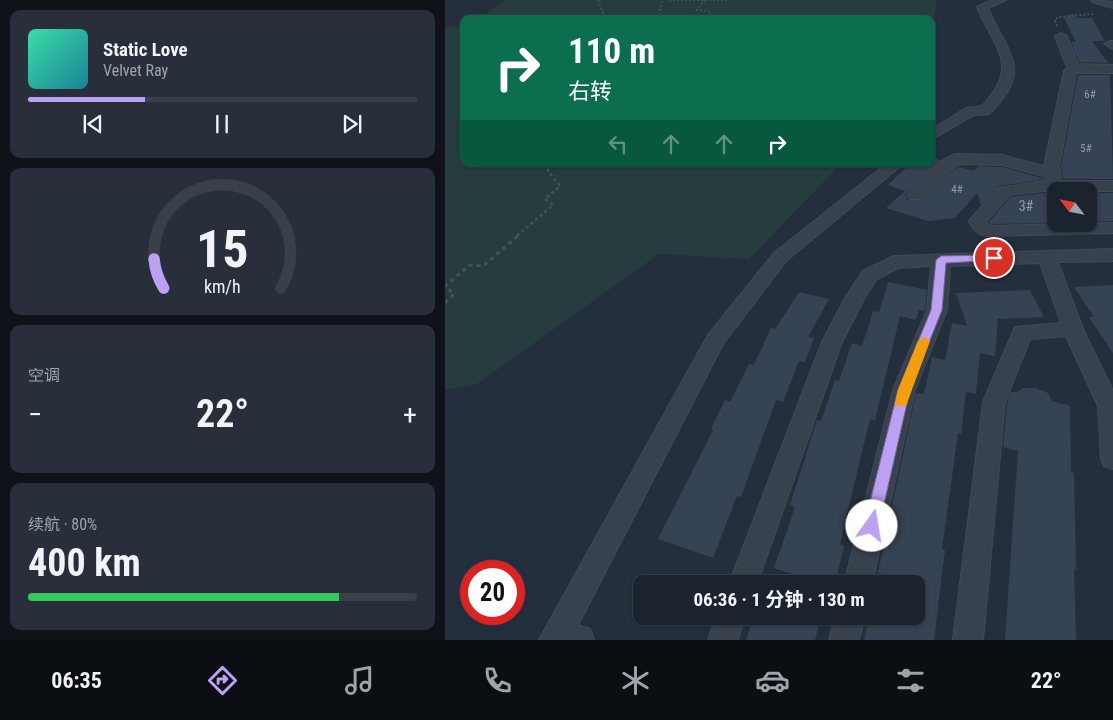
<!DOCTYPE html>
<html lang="zh">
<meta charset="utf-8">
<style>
:root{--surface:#1b232e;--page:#282f3a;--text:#f1f3f6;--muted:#a0a4aa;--line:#39404a;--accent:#bca0f2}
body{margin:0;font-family:"Roboto Condensed","Noto Sans SC",sans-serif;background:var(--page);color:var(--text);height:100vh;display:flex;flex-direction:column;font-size:19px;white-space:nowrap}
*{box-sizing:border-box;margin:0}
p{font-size:16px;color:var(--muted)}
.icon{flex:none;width:28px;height:28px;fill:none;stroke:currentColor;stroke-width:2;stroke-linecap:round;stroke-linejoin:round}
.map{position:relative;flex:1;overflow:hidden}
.details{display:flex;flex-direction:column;gap:10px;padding:10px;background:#0f1319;width:445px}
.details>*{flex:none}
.top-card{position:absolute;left:15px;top:15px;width:475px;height:152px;border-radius:10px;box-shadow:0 1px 4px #0004,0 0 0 1px var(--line);background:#0b6e4f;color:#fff;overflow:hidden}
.needle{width:32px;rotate:302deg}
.controls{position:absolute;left:602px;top:182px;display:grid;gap:10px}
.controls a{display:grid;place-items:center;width:50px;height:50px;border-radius:10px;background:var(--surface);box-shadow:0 1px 4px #0004,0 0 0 1px var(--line);font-size:25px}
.speed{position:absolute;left:15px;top:560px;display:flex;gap:10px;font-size:25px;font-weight:700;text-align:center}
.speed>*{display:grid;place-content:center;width:65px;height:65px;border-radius:50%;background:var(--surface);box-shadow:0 1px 4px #0004,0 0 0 1px var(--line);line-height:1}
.speed .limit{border:8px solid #d22;background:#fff;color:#111}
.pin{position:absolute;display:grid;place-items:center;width:42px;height:42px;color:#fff;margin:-21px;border:2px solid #fff;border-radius:50%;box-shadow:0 1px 5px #0007}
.me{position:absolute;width:55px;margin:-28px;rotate:13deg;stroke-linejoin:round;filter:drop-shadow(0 0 4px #0008)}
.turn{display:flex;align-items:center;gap:18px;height:105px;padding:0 25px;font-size:22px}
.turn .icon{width:65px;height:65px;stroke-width:2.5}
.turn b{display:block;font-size:35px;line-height:42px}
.lanes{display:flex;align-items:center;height:48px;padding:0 25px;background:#0003;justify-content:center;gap:25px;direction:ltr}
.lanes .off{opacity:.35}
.big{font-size:38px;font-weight:700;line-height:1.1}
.details .tile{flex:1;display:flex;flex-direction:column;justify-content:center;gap:8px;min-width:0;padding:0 18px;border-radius:10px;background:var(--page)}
.details .dial{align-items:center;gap:0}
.dial svg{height:130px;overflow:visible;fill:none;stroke:var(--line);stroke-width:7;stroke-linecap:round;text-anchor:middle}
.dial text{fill:var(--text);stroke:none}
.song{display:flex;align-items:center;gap:15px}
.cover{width:60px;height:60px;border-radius:8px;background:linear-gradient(135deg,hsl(160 70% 55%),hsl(190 70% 35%))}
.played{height:5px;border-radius:2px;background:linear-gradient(90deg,var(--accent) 30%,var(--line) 30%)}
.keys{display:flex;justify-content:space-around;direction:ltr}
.heat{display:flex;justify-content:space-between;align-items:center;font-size:28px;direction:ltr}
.charge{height:8px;border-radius:4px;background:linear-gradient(90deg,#34c759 80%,var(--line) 0)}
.trip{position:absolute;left:188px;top:575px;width:292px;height:50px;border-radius:10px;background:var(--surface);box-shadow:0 1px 4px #0004,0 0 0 1px var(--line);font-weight:700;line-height:50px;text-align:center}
.tab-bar{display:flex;height:80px;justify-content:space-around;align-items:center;background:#0b0e12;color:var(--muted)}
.tab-bar .icon{width:35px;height:35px}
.tab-bar .current{color:var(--accent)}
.tab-bar b{font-size:22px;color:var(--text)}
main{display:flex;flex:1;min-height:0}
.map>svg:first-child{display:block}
</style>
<main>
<section class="details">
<div class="tile">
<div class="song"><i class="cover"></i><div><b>Static Love</b><p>Velvet Ray</p></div></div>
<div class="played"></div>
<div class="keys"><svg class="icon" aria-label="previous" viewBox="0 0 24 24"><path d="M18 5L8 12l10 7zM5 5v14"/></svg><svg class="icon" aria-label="pause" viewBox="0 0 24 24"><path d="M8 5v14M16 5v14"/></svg><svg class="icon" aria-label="next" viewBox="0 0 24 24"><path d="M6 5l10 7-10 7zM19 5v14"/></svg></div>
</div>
<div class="tile dial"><svg viewBox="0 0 100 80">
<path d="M14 69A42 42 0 1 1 86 69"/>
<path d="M14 69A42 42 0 0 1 8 51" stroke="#bca0f2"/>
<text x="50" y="56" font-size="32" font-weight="700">15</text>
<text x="50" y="72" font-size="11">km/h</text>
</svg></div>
<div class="tile"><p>空调</p>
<div class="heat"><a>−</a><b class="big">22°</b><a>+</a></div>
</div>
<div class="tile"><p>续航 · 80%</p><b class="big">400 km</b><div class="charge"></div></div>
</section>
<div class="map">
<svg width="668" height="640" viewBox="0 0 668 640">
<rect width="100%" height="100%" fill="#242f3e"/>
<path fill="#263c3f" d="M 62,0 L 492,0 L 486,36 L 486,19 L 31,19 Z
M 19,24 L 19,164 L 396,164 L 304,259 L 214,254 L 32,384 L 0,390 L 0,28 Z"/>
<path fill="#364354" d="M 628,14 L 631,18 L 647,18 L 660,41 L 647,41 L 663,63 L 634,62 L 626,42 L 631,42 L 619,18 Z
M 633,75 L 665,75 L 668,179 L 618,179 L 616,167 Z
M 486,158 L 495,160 L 460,195 L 462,200 L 477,200 L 499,177 L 514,167 L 529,171 L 533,166 L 557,167 L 597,178 L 597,180 L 553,186 L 536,205 L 532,193 L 510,218 L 483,221 L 441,208 L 460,191 L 443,185 L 465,164 L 486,164 Z
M 598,193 L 611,193 L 611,223 L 546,224 L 544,222 L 565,197 Z
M 644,193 L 668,193 L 668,221 L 644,222 Z
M 443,282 L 482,290 L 480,310 L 479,311 L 474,310 L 471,320 L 455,316 L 430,420 L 425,419 L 409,485 L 395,544 L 399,546 L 390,584 L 378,584 L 329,568 L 350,507 L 345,505 L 372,420 L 376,421 L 390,380 L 394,381 L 407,343 L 417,346 L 428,311 L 434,312 Z
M 668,285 L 668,353 L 644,317 L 649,317 L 629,287 Z
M 585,290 L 599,317 L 553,319 L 550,356 L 535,353 L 531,394 L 521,392 L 516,434 L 513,433 L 497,549 L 500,550 L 489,640 L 419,640 L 424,616 L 471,616 L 471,584 L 433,573 L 471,393 L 479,394 L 487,357 L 500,360 L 507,323 L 522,326 L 511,293 Z
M 354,292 L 384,299 L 363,337 L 369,338 L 360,362 L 354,361 L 338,402 L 331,400 L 296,497 L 292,496 L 268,558 L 213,539 L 268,430 L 266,429 L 280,400 L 285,402 L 304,364 L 309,365 L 326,328 L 330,329 Z
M 579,388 L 591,388 L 603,393 L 607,401 L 625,406 L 626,472 L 629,473 L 631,570 L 629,569 L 631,640 L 560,640 L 573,451 L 558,447 L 563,398 L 566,392 L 572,392 Z
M 309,616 L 376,616 L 370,640 L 301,640 Z"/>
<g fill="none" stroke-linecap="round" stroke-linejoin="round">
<defs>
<path id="minor" d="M 547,0 L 561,0 L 543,8 C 562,53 590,70 544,114 L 529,115 L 486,140 L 486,130 L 521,108 L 537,106 C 576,65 549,48 532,7 Z
M 646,0 L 668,2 L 668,8 L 647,2 Z
M 616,33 L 622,36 L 633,64 L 668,65 L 668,73 L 631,73 L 614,167 L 616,181 L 668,181 L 668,191 L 598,191 L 564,195 L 541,222 L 545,226 L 668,223 L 668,233 L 541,236 C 532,234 527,230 524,221 L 553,188 L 600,181 L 598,176 L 557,165 L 515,164 L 498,176 L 476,199 L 464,199 L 462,196 L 464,193 C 477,180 493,159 511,154 L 557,155 L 599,166 L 619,71 L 622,68 L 610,36 Z
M 665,41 L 668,41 L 668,49 L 659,44 Z
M 441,164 L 458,164 L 341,261 L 278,344 L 133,625 L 145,629 L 149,640 L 94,640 L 263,335 L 329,253 Z
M 668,249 L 668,261 L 613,262 L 638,329 L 668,391 L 668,469 L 659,466 L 656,459 L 653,406 L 621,336 L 585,339 L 560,402 L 538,640 L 508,640 L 538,402 L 570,327 L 616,323 L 595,263 L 505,266 L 502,310 L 470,390 L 427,584 L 399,584 L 448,390 L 482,310 L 486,266 L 453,268 L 432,279 L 420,297 L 397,342 L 312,584 L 284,584 L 377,342 L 401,296 L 418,271 L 449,256 Z
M 271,616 L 300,616 L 293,640 L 263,640 Z
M 390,616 L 420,616 L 414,640 L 384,640 Z"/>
</defs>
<use href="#minor" stroke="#414a57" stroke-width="2"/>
<path stroke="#3f5557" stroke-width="2" stroke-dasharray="2 2" stroke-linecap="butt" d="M 224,0 L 282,0
M 263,17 L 270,19
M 152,19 L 158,13 L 153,0
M 214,19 L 217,0
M 612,26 L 610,20 L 613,17 L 648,14"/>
<path stroke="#3f5557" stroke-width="2.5" stroke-dasharray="3 3" stroke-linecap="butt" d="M 72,236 L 108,205 L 100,199 L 115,186 L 103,171 L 103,164"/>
<path stroke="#3f5557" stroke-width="3" stroke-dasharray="4 4" stroke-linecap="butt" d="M 0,303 L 9,294 L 0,286 L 25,265 L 38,266 L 74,235"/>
<use href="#minor" fill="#38414e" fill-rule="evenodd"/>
<path stroke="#3f5557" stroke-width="2" stroke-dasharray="2 2" stroke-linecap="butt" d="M 260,0 L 252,10 L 266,12 L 261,19"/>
</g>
<path fill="#bca0f2" stroke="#7a689d" d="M 549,255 L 553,256 L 554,258 L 553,260 L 501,263 L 497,310 L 465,390 L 434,526 L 432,531 L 427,532 L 421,531 L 419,526 L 453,390 L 486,310 L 491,260 L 496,256 Z"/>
<path fill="#f59e0b" d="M 479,337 L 485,341 L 461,406 L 452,406 L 450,403 L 453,390 L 473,341 Z"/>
<g text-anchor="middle" stroke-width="5" stroke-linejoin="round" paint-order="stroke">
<g font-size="11" fill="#929caa">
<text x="645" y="98">6#</text>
<text x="641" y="152">5#</text>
<text x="512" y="193">4#</text>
</g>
<g font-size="14" fill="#929caa">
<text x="581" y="211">3#</text>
</g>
</g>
</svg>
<div class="controls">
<a><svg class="needle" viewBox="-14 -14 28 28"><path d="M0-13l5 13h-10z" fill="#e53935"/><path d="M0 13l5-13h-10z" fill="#a0a4aa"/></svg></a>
</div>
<div class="speed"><div class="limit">20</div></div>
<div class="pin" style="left:549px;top:258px;background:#d93025"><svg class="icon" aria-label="arrive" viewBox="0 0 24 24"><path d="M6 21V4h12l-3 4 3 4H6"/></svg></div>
<svg class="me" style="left:427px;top:526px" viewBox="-20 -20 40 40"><circle r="19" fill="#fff"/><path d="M0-13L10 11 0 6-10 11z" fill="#bca0f2"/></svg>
<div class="trip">06:36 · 1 分钟 · 130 m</div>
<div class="top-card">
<div class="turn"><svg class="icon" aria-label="right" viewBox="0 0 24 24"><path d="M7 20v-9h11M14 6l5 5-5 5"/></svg><div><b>110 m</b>右转</div></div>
<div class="lanes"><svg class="icon off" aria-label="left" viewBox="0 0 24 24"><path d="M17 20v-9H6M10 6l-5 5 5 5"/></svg><svg class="icon off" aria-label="ahead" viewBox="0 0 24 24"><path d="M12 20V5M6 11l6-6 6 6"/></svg><svg class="icon off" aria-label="ahead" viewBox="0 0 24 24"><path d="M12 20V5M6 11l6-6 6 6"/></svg><svg class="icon" aria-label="right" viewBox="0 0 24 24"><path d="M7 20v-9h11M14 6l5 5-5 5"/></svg></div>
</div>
</div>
</main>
<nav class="tab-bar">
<b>06:35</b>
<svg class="icon current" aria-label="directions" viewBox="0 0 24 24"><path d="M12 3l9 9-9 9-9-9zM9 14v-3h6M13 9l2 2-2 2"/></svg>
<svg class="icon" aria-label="music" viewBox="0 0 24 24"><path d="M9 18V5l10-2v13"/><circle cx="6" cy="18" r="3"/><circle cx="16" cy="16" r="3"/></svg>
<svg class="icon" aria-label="phone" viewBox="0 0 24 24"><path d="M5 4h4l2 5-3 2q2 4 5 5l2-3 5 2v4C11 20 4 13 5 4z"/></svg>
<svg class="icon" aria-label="climate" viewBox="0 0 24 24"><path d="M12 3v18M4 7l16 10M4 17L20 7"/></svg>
<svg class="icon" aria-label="car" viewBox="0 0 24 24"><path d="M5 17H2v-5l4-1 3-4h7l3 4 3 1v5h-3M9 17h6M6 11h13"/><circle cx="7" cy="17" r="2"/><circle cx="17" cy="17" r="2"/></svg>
<svg class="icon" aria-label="filters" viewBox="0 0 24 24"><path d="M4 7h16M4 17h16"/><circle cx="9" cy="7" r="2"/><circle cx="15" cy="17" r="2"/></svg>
<b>22°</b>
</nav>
